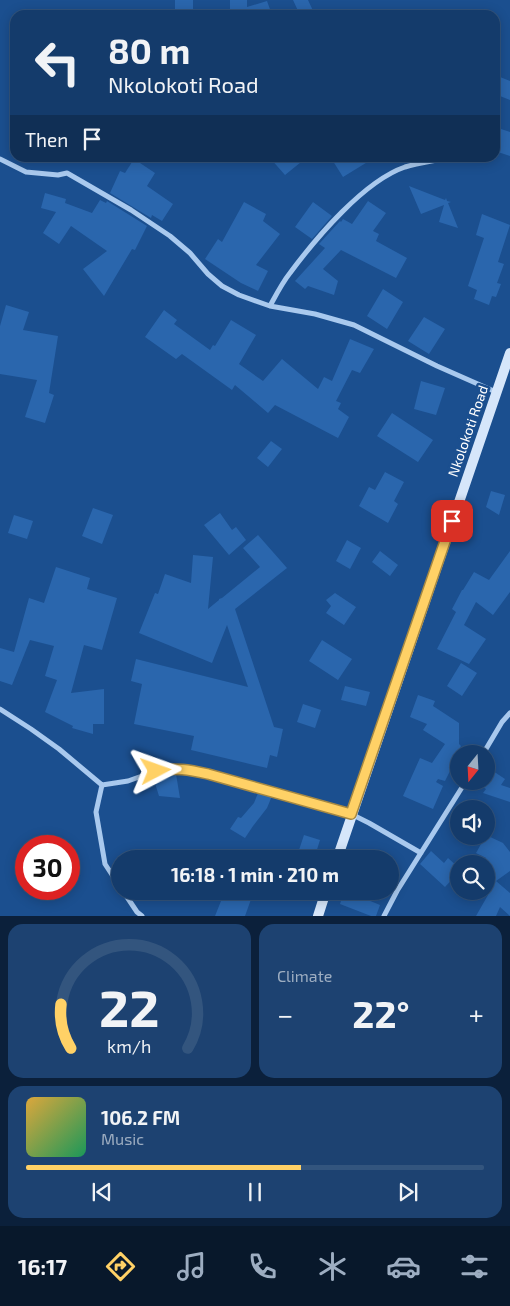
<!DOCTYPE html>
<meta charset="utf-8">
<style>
:root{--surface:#143b6b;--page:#1d4271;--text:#f1f3f6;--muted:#9dadc1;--line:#33557e;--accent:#ffd166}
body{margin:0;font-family:"Exo 2",sans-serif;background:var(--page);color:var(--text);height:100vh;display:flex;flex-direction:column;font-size:19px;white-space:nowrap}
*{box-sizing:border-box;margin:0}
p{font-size:16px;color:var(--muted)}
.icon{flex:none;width:28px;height:28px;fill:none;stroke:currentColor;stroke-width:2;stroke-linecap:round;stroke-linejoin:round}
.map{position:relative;height:916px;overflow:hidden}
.details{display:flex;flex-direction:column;gap:8px;padding:8px;background:#0b203b;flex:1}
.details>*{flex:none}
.top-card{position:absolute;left:10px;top:10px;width:490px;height:152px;border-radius:15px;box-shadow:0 2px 12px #0003,0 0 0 1px var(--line);background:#143b6b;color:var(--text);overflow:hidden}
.needle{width:32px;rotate:198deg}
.buttons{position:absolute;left:450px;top:745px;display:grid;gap:10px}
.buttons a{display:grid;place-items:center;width:45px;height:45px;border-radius:50%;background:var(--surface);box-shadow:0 2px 12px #0003,0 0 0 1px var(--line);font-size:25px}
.speed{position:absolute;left:15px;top:835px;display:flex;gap:10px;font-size:25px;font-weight:700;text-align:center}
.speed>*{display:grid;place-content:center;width:65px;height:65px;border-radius:50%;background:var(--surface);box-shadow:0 2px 12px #0003,0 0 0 1px var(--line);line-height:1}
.speed .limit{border:8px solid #d22;background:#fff;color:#111}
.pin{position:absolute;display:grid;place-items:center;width:42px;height:42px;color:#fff;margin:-21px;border-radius:10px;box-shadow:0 2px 8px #0006}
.me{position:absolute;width:55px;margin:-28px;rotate:86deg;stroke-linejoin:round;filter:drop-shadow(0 0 4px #0008)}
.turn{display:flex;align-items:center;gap:18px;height:105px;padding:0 15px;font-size:22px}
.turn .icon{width:65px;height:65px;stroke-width:2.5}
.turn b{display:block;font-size:35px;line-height:42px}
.then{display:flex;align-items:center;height:48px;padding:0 15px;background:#0003;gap:10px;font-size:19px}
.big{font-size:38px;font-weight:700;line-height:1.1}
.details .card{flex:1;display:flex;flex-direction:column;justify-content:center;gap:8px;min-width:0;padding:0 18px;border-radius:15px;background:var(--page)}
.details .dial{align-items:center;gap:0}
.dial svg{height:130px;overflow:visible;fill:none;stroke:var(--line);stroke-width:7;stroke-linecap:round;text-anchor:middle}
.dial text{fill:var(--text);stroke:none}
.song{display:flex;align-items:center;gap:15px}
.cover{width:60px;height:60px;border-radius:8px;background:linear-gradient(135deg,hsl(40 70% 55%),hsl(150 70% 35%))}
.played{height:5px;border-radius:2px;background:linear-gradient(90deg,var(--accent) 60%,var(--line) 60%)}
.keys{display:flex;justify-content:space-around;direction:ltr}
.heat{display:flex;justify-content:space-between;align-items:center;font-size:28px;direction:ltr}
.details .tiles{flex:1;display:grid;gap:8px;grid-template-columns:1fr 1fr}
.card:last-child{grid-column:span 2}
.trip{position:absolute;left:111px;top:850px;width:288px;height:50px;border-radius:25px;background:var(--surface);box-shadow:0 2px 12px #0003,0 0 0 1px var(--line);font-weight:700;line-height:50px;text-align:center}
.tabs{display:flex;height:80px;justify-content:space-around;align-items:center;background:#08182b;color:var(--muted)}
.tabs .icon{width:35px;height:35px}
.tabs .active{color:var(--accent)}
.tabs b{font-size:22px;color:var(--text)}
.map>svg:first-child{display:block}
</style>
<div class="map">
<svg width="510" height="916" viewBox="0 0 510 916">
<rect width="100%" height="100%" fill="#1b4f8f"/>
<path fill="#2a66ad" d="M 175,0 L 193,0 L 193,15 L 175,15 Z
M 230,0 L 247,0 L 247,7 L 267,1 L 272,15 L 230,15 Z
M 293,0 L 308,0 L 315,15 L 300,15 Z
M 495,75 L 510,81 L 510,100 L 495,94 Z
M 495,127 L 510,132 L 510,156 L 495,151 Z
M 270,158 L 306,158 L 285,175 Z
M 331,158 L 374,158 L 343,177 Z
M 134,159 L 155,173 L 147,186 L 173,204 L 162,221 L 152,215 L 151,218 L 110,193 L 120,171 L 125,173 Z
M 409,186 L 445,200 L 446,198 L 447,201 L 451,202 L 448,203 L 458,228 L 439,222 L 444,205 L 421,214 Z
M 45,193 L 66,199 L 65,203 L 92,213 L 100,200 L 106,203 L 107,201 L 147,226 L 135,250 L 132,249 L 104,296 L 83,269 L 107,251 L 71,226 L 59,244 L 43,233 L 56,212 L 41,208 Z
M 368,201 L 386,213 L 373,231 L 379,234 L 376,241 L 407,258 L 396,278 L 341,250 L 323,269 L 338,281 L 334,295 L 308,286 L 305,289 L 295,281 L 325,248 L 319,244 L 340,221 L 341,222 L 343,219 L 352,224 Z
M 244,202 L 266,214 L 263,221 L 280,234 L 256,265 L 268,271 L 258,291 L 241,283 L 205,259 L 218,239 L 222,242 Z
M 313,202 L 332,216 L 312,239 L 295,227 Z
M 482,214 L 510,225 L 498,262 L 504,264 L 497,283 L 501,284 L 496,297 L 492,296 L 489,305 L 474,299 L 477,290 L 468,286 L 484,238 L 476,235 Z
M 383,289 L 403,302 L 387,329 L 367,316 Z
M 6,305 L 29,312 L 23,330 L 58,336 L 49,393 L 54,395 L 45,423 L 25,417 L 37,380 L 0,374 L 0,326 Z
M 164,310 L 177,320 L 174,324 L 210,350 L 213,345 L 215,346 L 231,320 L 256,335 L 239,364 L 263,381 L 282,359 L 318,389 L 324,377 L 332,381 L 350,339 L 374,349 L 360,373 L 352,370 L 336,401 L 341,403 L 338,409 L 349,417 L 338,438 L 275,405 L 268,413 L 235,385 L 232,390 L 182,354 L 176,359 L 145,337 Z
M 424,317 L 445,329 L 429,354 L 408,341 Z
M 421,381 L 445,388 L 436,415 L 414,409 Z
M 392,413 L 433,440 L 418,462 L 377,436 Z
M 271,441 L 282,449 L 268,467 L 257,458 Z
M 385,472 L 404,482 L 394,501 L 398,504 L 388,523 L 359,506 L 369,487 L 375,490 Z
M 491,491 L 505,495 L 499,515 L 486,507 Z
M 93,508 L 113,515 L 102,544 L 82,536 Z
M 220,513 L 232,530 L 236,527 L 246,540 L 229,555 L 204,525 Z
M 14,515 L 33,521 L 27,539 L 8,533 Z
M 258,535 L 287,568 L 235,609 L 274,727 L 283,729 L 277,757 L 270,755 L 267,768 L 191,750 L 194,736 L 134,724 L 142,684 L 131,681 L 136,659 L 248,687 L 227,625 L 212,663 L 139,633 L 155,593 L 158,594 L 165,574 L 191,583 L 193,555 L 213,557 L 208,609 L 219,600 L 219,599 L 222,598 L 260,567 L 243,548 Z
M 347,540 L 361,548 L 350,569 L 336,561 Z
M 380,551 L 398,565 L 390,576 L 372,562 Z
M 510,551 L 510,592 L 493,615 L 476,602 L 464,625 L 486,639 L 469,664 L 437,649 L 456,612 L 452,609 L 462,590 L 463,590 L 474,572 L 489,580 Z
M 56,567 L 90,578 L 87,589 L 117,598 L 102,650 L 84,645 L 71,693 L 104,689 L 104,724 L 93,724 L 93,734 L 72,728 L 73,726 L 45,712 L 57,680 L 45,676 L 54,646 L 30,640 L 12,685 L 0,681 L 0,648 L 14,652 L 29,598 L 44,603 Z
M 335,593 L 356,607 L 344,625 L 326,613 L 331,606 L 326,600 Z
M 322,640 L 352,659 L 338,680 L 309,661 Z
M 461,663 L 477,673 L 462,696 L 447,686 Z
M 345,686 L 370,692 L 366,706 L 341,700 Z
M 418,695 L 435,701 L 433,706 L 459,723 L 459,744 L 461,746 L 459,750 L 459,769 L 452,767 L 445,781 L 438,779 L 436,782 L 443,786 L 433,809 L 403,796 L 420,758 L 432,763 L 445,744 L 423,730 L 427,724 L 410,717 Z
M 303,704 L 321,710 L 315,728 L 297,722 Z
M 490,769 L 505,779 L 501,785 L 510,788 L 510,802 L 483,793 L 486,789 L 480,785 L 482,781 L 486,781 L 486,775 Z
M 176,774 L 180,798 L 159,796 L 153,777 Z
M 258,793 L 272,796 L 267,808 L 253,826 L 245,838 L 230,829 L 238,817 L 241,818 L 254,803 Z
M 304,835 L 320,840 L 314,859 L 296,859 Z
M 486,835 L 503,843 L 510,852 L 510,871 L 496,881 L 510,893 L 510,916 L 500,907 L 496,916 L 476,916 L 488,895 L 486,894 L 486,858 L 476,853 Z
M 431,851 L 444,863 L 448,858 L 459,868 L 459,872 L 445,887 L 420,864 Z
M 225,891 L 254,891 L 245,916 L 215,916 Z
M 344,891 L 366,891 L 363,898 L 380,905 L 376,916 L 371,916 L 340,904 Z"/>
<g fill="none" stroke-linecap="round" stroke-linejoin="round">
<path stroke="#a9c9ee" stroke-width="5" d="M 0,159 L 26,172 L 58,175 L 67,173 L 131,210 L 170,236 L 190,253 L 208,274 L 222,286 L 239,295 L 270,306 L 315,314 L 354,325 L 437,366 L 496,392
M 270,306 C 276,295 282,283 290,273 C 316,238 364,181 405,167 C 418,163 433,161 447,158
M 0,709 L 31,729 L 59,749 L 102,785 L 128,781 L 156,771 L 169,768 L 187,769 L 208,774 L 351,814 L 369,823 L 421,853
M 483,754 L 502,722 L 510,713
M 102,785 L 96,812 L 105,864 L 120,887
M 123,891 L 137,912 L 142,916
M 384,916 L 397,891 L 466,781"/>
<path stroke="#d6e6fa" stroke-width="10" d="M 337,859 L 510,353
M 318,916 L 326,891"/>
</g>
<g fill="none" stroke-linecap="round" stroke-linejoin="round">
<defs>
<path id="route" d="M 156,771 C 175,767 190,770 208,774 L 351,814 L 452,521"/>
</defs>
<use href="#route" stroke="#a68842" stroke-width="12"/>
<use href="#route" stroke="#ffd166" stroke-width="9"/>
</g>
<g text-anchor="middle" stroke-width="5" stroke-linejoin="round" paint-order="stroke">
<g font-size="14" fill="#fff" stroke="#1b4f8f">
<text transform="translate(468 431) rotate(-71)" y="5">Nkolokoti Road</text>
</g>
</g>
</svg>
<div class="buttons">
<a><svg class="needle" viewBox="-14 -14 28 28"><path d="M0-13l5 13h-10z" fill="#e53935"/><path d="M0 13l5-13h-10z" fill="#9dadc1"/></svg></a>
<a><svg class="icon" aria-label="sound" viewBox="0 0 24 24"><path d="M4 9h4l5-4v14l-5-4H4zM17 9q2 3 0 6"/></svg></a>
<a><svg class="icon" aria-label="search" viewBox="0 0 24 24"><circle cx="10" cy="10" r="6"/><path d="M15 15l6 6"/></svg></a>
</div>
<div class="speed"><div class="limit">30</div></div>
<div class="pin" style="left:452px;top:521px;background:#d93025"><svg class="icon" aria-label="arrive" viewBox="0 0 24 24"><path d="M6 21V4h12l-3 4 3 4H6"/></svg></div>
<svg class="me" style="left:156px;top:771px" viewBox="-20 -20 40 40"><path d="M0-17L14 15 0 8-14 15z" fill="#ffd166" stroke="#fff" stroke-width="4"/></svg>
<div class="trip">16:18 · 1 min · 210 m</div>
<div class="top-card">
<div class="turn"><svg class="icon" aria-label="left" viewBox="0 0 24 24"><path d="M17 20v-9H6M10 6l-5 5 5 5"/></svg><div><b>80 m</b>Nkolokoti Road</div></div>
<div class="then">Then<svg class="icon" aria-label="arrive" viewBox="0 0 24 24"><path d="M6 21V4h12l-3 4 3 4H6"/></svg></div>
</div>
</div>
<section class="details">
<div class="tiles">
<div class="card dial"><svg viewBox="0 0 100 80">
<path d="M14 69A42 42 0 1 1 86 69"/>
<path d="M14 69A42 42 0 0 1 8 42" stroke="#ffd166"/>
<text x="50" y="56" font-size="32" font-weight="700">22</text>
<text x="50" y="72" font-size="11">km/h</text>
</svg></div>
<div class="card"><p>Climate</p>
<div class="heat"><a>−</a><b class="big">22°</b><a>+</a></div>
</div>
<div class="card">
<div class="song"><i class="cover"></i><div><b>106.2 FM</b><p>Music</p></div></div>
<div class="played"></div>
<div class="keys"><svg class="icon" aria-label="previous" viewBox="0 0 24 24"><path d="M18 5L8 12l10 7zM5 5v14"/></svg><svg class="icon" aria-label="pause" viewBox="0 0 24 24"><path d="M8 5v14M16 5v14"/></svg><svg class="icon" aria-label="next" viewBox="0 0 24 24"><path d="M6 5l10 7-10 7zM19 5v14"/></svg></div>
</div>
</div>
</section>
<nav class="tabs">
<b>16:17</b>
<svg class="icon active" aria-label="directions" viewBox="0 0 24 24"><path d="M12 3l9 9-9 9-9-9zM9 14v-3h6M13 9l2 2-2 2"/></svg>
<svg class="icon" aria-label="music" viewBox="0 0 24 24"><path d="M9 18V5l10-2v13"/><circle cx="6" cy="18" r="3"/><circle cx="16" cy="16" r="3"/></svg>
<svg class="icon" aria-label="phone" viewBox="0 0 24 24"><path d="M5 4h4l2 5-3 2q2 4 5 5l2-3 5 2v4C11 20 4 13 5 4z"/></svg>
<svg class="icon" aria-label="climate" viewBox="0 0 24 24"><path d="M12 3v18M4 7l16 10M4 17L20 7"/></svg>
<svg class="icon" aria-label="car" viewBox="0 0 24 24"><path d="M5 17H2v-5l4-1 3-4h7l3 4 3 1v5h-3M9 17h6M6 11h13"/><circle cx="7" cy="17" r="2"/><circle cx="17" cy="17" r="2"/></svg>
<svg class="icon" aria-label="filters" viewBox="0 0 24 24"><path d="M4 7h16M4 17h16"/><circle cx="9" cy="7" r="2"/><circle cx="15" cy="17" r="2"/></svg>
</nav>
